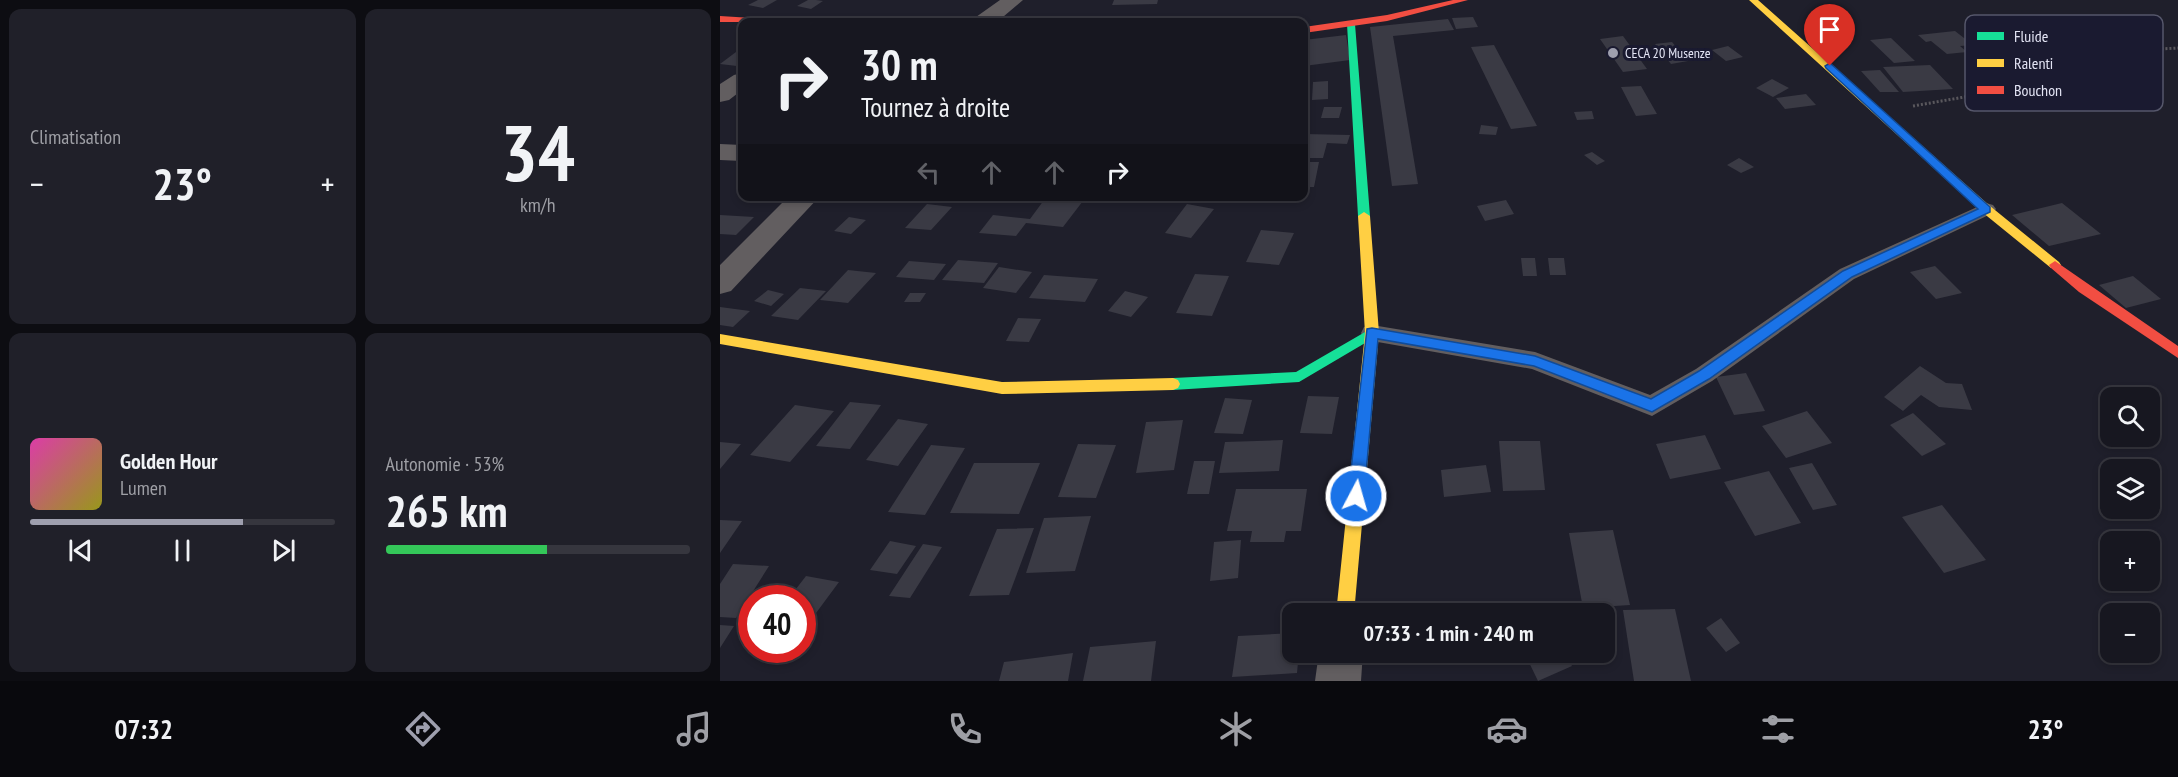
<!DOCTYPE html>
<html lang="fr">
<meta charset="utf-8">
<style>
:root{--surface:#171720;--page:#202029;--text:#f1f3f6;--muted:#9e9fa5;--line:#36363e;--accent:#9e9fae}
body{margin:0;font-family:"PT Sans Narrow",sans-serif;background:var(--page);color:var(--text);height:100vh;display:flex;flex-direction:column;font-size:22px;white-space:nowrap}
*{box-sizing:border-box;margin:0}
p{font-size:20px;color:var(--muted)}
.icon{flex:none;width:33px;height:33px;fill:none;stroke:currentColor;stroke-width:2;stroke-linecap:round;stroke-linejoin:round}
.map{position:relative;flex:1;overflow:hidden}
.panel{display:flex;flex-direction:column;gap:9px;padding:9px;background:#0d0d12;width:720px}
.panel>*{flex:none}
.hud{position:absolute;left:18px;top:18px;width:570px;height:183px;border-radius:12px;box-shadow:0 3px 9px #0003,0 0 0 2px var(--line);background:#171720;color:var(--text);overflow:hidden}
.buttons{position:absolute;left:1380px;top:387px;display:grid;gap:12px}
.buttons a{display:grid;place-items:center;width:60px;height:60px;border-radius:12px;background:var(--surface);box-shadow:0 3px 9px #0003,0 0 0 2px var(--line);font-size:30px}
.speed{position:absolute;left:18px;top:585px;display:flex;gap:12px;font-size:30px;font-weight:700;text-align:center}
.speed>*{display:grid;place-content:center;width:78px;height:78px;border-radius:50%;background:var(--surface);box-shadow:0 3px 9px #0003,0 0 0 2px var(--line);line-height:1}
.speed .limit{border:9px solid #d22;background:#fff;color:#111}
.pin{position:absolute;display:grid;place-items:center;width:51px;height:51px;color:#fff;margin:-62px -26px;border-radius:50% 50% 50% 0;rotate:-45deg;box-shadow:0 0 6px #0007}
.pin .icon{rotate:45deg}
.me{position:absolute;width:66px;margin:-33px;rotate:6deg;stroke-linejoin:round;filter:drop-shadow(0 0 4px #0008)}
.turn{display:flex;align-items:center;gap:21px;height:126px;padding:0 24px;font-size:27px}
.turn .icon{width:78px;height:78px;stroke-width:2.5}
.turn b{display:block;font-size:42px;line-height:51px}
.lanes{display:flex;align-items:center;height:57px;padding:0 24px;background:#0003;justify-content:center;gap:30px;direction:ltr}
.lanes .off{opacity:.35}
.big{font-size:45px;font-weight:800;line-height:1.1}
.panel .tile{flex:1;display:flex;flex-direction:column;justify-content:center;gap:9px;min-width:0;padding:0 21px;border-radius:12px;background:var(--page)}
.panel .dial{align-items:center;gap:0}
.dial b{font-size:78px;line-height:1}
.song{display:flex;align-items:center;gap:18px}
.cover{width:72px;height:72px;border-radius:9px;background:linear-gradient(135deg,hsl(320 70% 55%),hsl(60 70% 35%))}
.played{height:6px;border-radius:3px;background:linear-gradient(90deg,var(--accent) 70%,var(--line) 70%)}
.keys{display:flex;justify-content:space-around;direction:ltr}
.heat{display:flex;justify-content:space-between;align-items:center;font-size:33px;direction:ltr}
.charge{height:9px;border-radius:4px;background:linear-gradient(90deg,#34c759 53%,var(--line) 0)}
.panel .tiles{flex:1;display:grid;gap:9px;grid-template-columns:repeat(2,1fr)}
.trip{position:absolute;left:562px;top:603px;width:333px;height:60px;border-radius:12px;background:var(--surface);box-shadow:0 3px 9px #0003,0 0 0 2px var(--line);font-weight:800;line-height:60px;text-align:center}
.dock{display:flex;height:96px;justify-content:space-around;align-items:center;background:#09090d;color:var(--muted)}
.dock .icon{width:42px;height:42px}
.dock .active{color:var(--accent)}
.dock b{font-size:27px;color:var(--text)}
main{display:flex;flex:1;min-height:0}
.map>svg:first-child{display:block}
</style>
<main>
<section class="panel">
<div class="tiles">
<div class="tile"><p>Climatisation</p>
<div class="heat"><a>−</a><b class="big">23°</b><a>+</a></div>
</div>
<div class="tile dial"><b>34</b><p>km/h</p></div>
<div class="tile">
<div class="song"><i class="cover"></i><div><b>Golden Hour</b><p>Lumen</p></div></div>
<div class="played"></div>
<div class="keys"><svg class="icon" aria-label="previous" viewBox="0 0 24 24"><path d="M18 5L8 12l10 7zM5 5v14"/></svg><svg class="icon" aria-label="pause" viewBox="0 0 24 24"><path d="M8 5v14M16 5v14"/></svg><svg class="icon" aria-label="next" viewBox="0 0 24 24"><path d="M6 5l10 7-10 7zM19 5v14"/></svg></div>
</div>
<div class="tile"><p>Autonomie · 53%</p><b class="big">265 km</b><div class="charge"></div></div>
</div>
</section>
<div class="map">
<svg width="1458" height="681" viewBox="0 0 1458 681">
<rect width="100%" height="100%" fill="#1f1f2b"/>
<path fill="#3a3a44" d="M 38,0 L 57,0 L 43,8 L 28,5 Z
M 88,0 L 96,0 L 103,1 L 91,9 L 77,6 Z
M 394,0 L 438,0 L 437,4 L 392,5 Z
M 753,17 L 758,27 L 736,29 L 732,18 Z
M 728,19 L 734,30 L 673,36 L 698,184 L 672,186 L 650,27 Z
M 1235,31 L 1253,45 L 1240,46 L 1247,52 L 1227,54 L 1211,41 L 1206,42 L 1198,35 Z
M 626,35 L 630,60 L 584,66 L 584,40 Z
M 903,36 L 927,69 L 903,72 L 880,39 Z
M 1171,38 L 1195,61 L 1174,63 L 1150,40 Z
M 952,42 L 968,61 L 951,64 L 935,44 Z
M 774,45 L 817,126 L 791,129 L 751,47 Z
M 1008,46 L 1023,57 L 1006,61 L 992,50 Z
M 20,49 L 22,49 L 22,61 L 17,66 L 0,64 Z
M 1210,65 L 1233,89 L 1183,92 L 1163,67 Z
M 1160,70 L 1179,92 L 1160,92 L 1141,71 Z
M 1052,79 L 1069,88 L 1053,97 L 1036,88 Z
M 608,81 L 608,99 L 592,100 L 593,82 Z
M 921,86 L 937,114 L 916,116 L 901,87 Z
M 1086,94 L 1096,105 L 1065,109 L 1056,98 Z
M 604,107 L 622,107 L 619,118 L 601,118 Z
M 872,111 L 874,119 L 857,120 L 854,112 Z
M 761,125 L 778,127 L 776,135 L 759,134 Z
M 584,134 L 630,135 L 627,144 L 607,143 L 603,158 L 584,158 Z
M 872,152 L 885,161 L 877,165 L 864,155 Z
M 1019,158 L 1034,167 L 1021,173 L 1007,165 Z
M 584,162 L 599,162 L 594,187 L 584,187 Z
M 140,196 L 175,196 L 167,203 Z
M 327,196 L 366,197 L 343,227 L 306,223 L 296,236 L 259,233 L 273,215 L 310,219 Z
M 786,200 L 794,214 L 765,221 L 757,206 Z
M 1342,203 L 1381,234 L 1329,246 L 1292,215 Z
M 207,204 L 232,207 L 211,230 L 185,228 Z
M 467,204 L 494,209 L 471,238 L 445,233 Z
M 0,215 L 34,217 L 16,235 L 0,234 Z
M 129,217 L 146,220 L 131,234 L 114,231 Z
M 541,230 L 574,233 L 559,265 L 526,262 Z
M 801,258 L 815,258 L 817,276 L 803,276 Z
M 828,258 L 844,258 L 846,275 L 830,275 Z
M 238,260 L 278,263 L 264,283 L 222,280 Z
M 189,261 L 226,264 L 214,280 L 176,277 Z
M 1215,266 L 1242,293 L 1216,299 L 1190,272 Z
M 279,267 L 312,272 L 296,293 L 263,288 Z
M 128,270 L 156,273 L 128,303 L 100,300 Z
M 475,274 L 509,276 L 492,316 L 456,313 Z
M 324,275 L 378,279 L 365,302 L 309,298 Z
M 1413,276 L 1441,299 L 1406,308 L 1379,285 Z
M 80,288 L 106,291 L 78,320 L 51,316 Z
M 48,290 L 64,294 L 51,306 L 34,301 Z
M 405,291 L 428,297 L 411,317 L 388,311 Z
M 190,293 L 206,293 L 200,302 L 184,302 Z
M 0,307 L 30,311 L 13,327 L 0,325 Z
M 298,318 L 321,319 L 309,342 L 286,341 Z
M 1200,366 L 1226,383 L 1242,384 L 1252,410 L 1219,407 L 1201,395 L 1183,411 L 1164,397 Z
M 1026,373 L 1045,411 L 1014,415 L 996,377 Z
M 588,396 L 619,397 L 612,434 L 580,433 Z
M 505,398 L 532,400 L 523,434 L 494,433 Z
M 130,402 L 161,405 L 130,449 L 96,446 Z
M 75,405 L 114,411 L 70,462 L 30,455 Z
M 1087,411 L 1112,443 L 1066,458 L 1042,426 Z
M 1193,413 L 1226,444 L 1202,456 L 1170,425 Z
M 178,419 L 208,424 L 178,466 L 146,460 Z
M 463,420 L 454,470 L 416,473 L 426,422 Z
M 985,435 L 1001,469 L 950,479 L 936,444 Z
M 563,440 L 559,471 L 499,473 L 505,442 Z
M 779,441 L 820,441 L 825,490 L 783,491 Z
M 0,442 L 21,444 L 0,469 Z
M 358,444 L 396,445 L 376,498 L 338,497 Z
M 211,445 L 245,448 L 205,515 L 168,512 Z
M 474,461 L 495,461 L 489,494 L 467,494 Z
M 254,463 L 320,463 L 299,514 L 230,513 Z
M 1092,463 L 1117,505 L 1093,510 L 1069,468 Z
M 766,465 L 771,492 L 724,497 L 721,470 Z
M 1049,471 L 1081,523 L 1035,536 L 1004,482 Z
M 516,489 L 587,489 L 581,531 L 566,531 L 564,542 L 530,542 L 532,531 L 507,531 Z
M 1222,505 L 1266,560 L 1224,573 L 1182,517 Z
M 371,516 L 355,571 L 306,573 L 324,518 Z
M 0,520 L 22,521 L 0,553 Z
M 314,528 L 289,595 L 249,596 L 277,529 Z
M 893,530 L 910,605 L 863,608 L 849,533 Z
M 521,540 L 518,578 L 490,581 L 494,542 Z
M 170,541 L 196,546 L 177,574 L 150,570 Z
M 203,544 L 222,547 L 190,598 L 169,596 Z
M 13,564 L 49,566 L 16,618 L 0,617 L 0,584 Z
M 86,576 L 119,582 L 82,632 L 82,598 L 69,598 Z
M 955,609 L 971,681 L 914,681 L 903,610 Z
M 1001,618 L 1020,643 L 1006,652 L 986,628 Z
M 0,625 L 14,626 L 0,648 Z
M 573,633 L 573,652 L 579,652 L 577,673 L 512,677 L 518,636 Z
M 436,641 L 431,681 L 363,681 L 370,647 Z
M 804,652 L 844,652 L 852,666 L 818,681 Z
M 353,653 L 348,681 L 279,681 L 284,662 Z"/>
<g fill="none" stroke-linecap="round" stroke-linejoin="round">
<path stroke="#5a585d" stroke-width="3" stroke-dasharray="2 2" stroke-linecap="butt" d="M 1193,106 L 1336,81 L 1423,50 L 1458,48"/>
<path fill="#625e60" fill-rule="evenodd" d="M 1266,203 L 1273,205 L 1276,209 L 1273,213 L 1134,279 L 992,381 L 932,416 L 812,369 L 652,341 L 644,339 L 641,333 L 644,327 L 652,325 L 815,352 L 930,395 L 976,369 L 1120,269 Z"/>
<path fill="#625e60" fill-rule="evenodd" d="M 280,0 L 303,0 L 277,22 L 254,22 L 256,17 Z
M 22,73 L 22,90 L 9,100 L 0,102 L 0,84 L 14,75 Z
M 0,144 L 22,145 L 22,161 L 0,160 Z
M 69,196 L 100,196 L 11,291 L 0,294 L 0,265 Z
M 599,652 L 643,652 L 641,681 L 595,681 Z"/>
<path fill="#16e098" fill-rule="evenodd" d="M 631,21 L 635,24 L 650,216 L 644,220 L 638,216 L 627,24 Z
M 652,328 L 659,333 L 657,336 L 579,382 L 453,390 L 448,388 L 446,384 L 448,380 L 453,378 L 576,372 Z"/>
<path fill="#ffcf43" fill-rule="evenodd" d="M 1029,0 L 1038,0 L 1270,206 L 1339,262 L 1341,265 L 1339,268 L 1331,268 L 1262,212 Z
M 644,212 L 650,216 L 659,333 L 634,614 L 616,614 L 645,333 L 638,216 Z
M 0,334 L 282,382 L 453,378 L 458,380 L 460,384 L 458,388 L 453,390 L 282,394 L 0,344 Z"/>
<path fill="#f24e42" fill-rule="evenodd" d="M 733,0 L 748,0 L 667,21 L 584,33 L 584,27 L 667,15 Z
M 0,16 L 46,19 L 50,22 L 0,22 Z
M 1335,261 L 1458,346 L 1458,358 L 1359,292 L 1331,268 L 1329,265 Z"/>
</g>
<path fill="#1a73e8" stroke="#114b97" stroke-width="1.5" d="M 1110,63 L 1270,207 L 1270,212 L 1132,277 L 989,379 L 932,412 L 814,366 L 658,339 L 644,496 L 642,501 L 636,503 L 631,501 L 628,496 L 647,329 L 652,328 L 815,356 L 931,399 L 979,371 L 1123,271 L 1258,209 L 1106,68 L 1105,66 Z"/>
<circle fill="#9e9fae" stroke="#1a1a30" stroke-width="2" cx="893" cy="53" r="6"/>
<g text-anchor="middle" stroke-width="6" stroke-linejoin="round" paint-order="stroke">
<g font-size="14" fill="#e3e4f4" stroke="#1a1a30" text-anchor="start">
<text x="905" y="58">CECA 20 Musenze</text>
</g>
</g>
<rect x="1245" y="15" width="198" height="96" rx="9" fill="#1a1a30" stroke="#56576b" stroke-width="1.5"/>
<rect x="1257" y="32" width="27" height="8" fill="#16e098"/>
<rect x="1257" y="59" width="27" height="8" fill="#ffcf43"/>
<rect x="1257" y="86" width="27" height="8" fill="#f24e42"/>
<g font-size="16" fill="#e3e4f4">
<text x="1294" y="42">Fluide</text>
<text x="1294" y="69">Ralenti</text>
<text x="1294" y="96">Bouchon</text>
</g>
</svg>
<div class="buttons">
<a><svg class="icon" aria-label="search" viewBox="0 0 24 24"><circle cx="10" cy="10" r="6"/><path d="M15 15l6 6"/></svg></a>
<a><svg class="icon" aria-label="layers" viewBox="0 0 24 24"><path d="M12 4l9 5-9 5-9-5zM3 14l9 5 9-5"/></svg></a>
<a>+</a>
<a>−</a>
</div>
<div class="speed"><div class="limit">40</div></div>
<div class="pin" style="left:1110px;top:66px;background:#d93025"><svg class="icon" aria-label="arrive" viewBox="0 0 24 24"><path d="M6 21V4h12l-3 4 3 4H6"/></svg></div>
<svg class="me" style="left:636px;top:496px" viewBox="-20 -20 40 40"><circle r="17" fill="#1a73e8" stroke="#fff" stroke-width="3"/><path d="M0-11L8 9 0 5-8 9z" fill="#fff"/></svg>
<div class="trip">07:33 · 1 min · 240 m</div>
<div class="hud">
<div class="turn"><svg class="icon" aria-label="right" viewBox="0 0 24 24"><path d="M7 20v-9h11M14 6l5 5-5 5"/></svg><div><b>30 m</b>Tournez à droite</div></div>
<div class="lanes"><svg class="icon off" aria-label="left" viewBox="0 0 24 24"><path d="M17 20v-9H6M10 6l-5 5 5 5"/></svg><svg class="icon off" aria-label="ahead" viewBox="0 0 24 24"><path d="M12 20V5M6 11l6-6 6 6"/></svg><svg class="icon off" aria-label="ahead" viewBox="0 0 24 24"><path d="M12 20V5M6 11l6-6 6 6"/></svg><svg class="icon" aria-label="right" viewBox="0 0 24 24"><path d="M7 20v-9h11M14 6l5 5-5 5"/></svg></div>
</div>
</div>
</main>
<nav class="dock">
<b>07:32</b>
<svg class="icon active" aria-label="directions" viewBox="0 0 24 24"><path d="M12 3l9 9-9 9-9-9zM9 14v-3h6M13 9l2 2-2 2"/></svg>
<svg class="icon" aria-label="music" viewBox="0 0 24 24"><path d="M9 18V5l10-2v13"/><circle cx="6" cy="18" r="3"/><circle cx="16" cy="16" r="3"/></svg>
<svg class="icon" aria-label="phone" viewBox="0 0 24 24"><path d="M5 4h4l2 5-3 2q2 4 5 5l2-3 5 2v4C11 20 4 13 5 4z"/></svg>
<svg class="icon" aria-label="climate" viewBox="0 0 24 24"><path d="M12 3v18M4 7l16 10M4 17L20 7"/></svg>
<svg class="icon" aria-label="car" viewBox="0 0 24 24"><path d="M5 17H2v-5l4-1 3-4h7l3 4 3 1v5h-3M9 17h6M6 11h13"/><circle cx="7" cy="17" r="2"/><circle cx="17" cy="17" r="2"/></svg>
<svg class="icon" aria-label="filters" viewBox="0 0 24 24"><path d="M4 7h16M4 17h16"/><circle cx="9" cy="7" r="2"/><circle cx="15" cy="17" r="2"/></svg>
<b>23°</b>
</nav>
